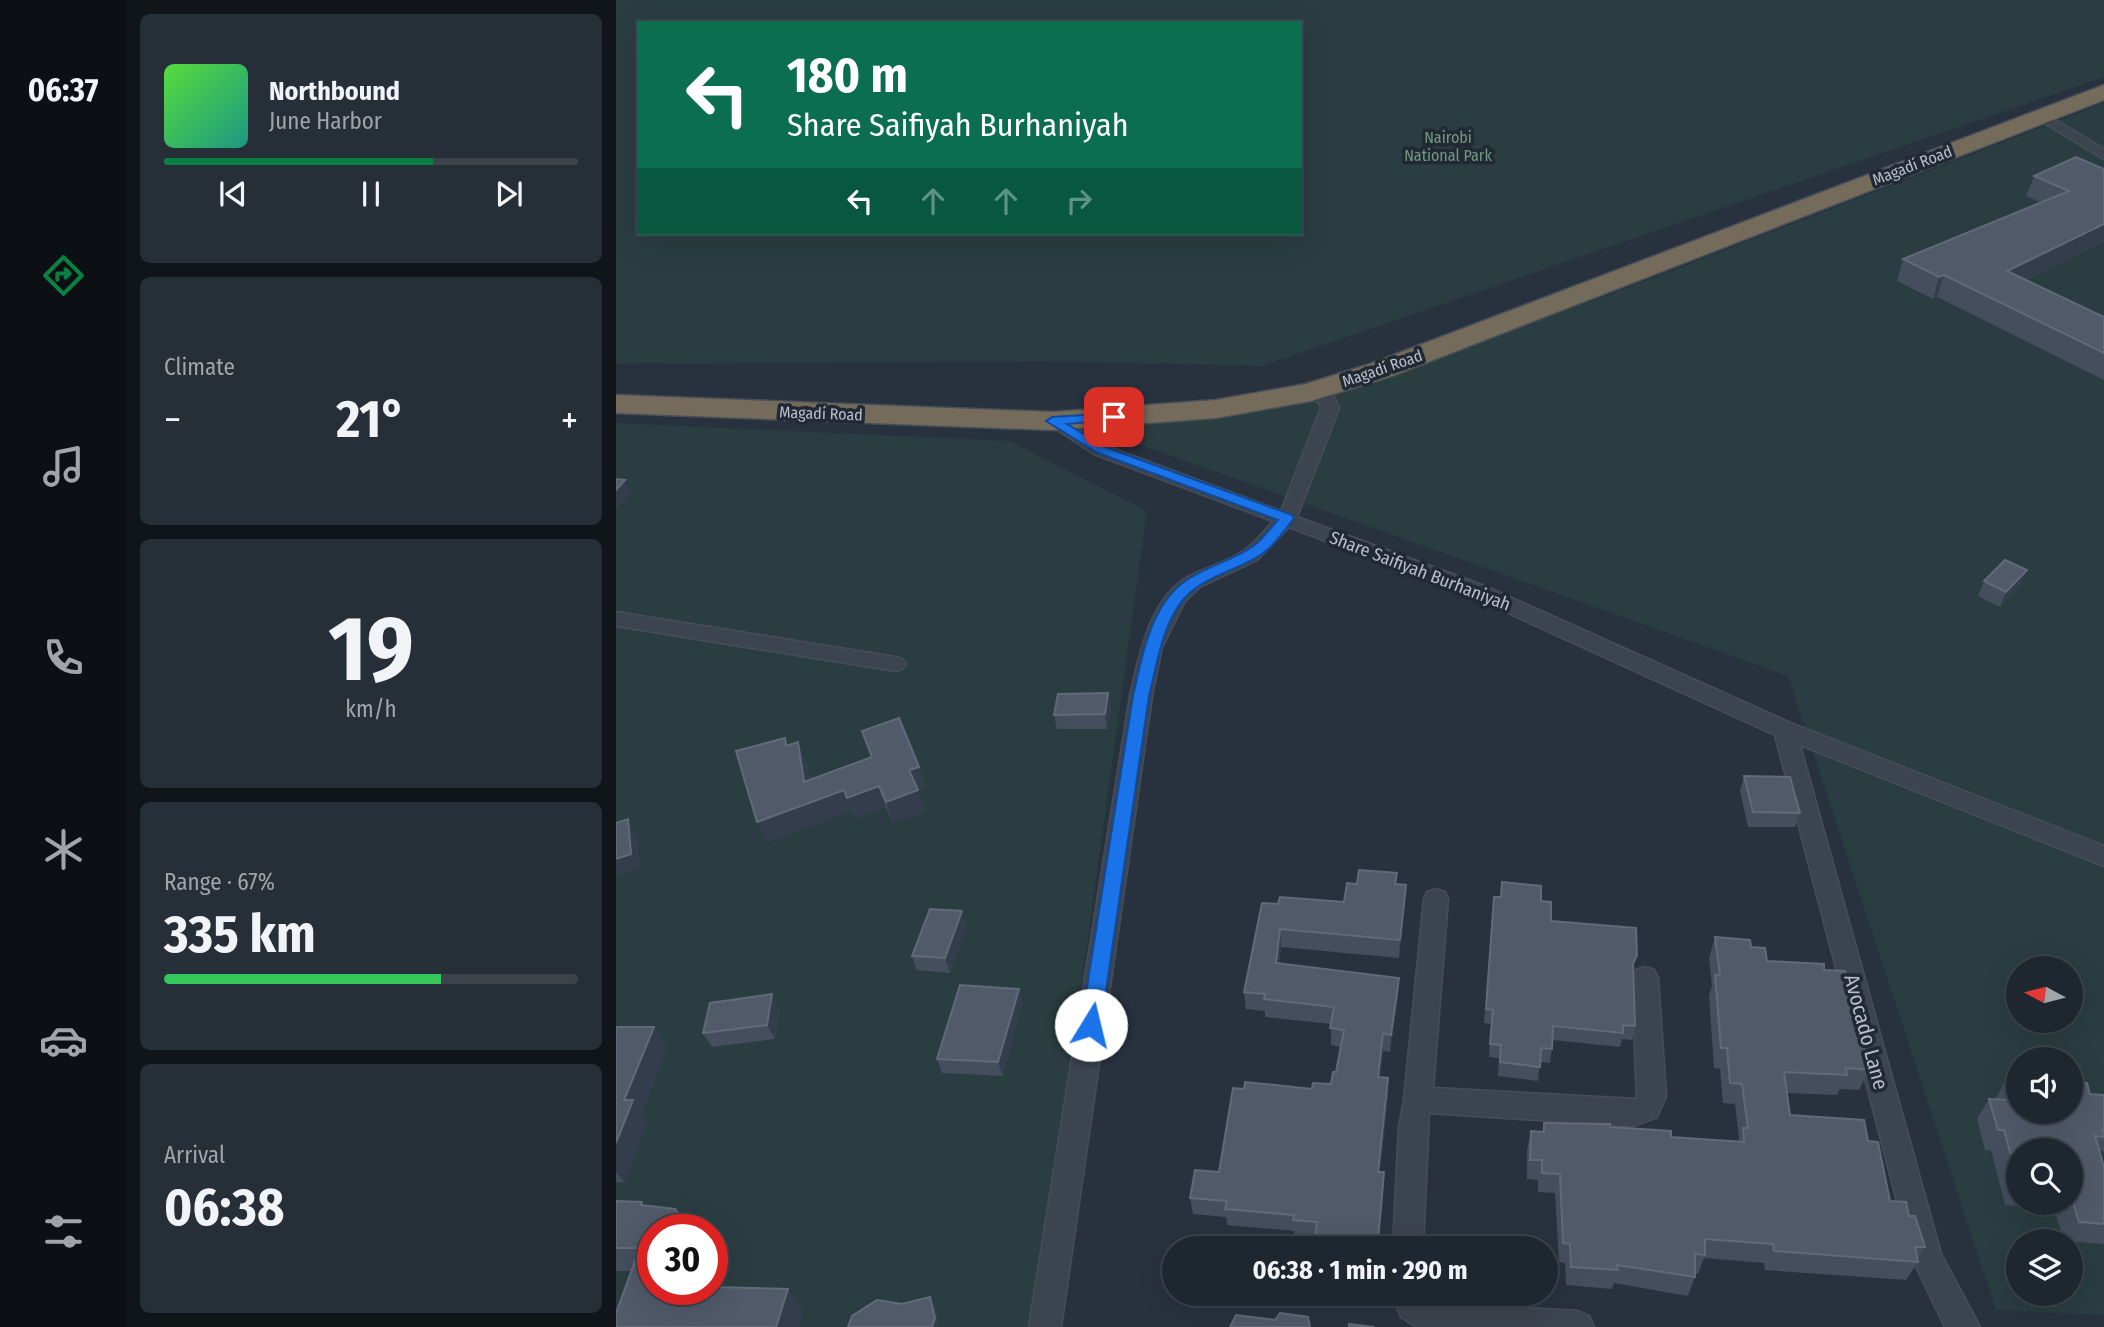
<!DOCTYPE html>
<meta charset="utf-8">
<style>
:root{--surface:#1e262f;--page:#262e37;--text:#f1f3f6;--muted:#a1a5aa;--line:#3c434b;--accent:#0b8043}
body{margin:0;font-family:"Fira Sans Condensed",sans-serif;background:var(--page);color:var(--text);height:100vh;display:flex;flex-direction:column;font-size:26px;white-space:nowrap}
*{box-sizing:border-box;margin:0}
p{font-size:23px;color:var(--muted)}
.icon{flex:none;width:38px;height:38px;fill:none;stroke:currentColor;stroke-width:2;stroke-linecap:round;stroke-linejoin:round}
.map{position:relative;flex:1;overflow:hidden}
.details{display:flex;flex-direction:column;gap:14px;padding:14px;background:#10151a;width:490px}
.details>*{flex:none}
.hud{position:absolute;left:21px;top:21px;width:665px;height:214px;border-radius:0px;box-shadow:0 7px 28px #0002,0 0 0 2px var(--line);background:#0b6e4f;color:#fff;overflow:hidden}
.needle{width:46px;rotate:277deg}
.tools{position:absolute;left:1390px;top:956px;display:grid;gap:14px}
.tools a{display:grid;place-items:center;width:77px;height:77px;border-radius:50%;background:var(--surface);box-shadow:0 7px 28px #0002,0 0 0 2px var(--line);font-size:35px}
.speed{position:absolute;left:21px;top:1214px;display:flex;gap:14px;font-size:35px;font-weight:700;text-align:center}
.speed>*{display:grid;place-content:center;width:91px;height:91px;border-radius:50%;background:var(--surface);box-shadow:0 7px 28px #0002,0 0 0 2px var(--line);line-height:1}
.speed .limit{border:10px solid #d22;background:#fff;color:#111}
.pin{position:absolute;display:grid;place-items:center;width:60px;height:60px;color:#fff;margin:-30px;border-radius:14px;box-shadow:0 4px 10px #0006}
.me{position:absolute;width:77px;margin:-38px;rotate:9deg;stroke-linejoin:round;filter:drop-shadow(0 0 5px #0008)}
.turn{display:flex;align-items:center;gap:24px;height:147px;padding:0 35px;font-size:32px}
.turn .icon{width:91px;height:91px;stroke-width:2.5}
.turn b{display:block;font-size:49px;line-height:60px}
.lanes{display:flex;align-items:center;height:66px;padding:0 35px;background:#0003;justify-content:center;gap:35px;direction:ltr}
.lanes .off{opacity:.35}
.big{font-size:52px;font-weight:700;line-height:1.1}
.details .card{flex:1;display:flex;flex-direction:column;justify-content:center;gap:10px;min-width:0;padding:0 24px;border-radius:10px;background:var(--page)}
.details .dial{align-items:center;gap:0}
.dial b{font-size:91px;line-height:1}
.song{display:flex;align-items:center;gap:21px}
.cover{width:84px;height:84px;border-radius:10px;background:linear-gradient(135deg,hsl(110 70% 55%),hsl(170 70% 35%))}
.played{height:7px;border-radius:4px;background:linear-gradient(90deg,var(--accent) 65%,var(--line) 65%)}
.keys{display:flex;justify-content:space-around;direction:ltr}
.heat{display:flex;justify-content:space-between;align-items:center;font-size:38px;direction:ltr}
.charge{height:10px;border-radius:5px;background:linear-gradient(90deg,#34c759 67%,var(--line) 0)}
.trip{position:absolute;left:546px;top:1236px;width:396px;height:70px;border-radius:35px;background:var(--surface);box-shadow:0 7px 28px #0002,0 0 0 2px var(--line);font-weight:700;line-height:70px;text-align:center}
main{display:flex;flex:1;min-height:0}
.tabs{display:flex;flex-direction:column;width:126px;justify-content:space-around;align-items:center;background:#0c0f13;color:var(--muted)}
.tabs .icon{width:49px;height:49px}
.tabs .selected{color:var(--accent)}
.tabs b{font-size:32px;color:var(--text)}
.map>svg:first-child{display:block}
</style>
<main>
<nav class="tabs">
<b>06:37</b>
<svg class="icon selected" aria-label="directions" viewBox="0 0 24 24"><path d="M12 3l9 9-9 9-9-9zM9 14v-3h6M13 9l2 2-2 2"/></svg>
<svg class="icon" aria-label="music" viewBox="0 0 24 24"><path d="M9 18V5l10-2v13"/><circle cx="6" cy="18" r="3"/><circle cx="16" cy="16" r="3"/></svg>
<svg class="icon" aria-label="phone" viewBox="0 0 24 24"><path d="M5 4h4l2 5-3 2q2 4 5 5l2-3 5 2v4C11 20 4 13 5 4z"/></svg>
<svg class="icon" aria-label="climate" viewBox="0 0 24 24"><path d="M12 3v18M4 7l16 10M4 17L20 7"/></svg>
<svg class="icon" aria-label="car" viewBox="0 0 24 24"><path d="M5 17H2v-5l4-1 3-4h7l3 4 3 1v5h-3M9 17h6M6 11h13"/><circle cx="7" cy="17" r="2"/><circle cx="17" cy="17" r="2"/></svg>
<svg class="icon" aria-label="filters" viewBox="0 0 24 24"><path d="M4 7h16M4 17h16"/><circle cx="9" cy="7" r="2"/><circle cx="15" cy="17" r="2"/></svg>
</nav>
<section class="details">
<div class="card">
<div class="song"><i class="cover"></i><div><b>Northbound</b><p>June Harbor</p></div></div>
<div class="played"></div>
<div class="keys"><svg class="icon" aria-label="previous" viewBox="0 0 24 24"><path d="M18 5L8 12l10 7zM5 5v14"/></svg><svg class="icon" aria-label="pause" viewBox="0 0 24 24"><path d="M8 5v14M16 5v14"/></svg><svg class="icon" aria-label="next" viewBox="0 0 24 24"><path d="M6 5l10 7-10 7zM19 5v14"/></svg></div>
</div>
<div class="card"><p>Climate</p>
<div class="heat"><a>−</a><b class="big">21°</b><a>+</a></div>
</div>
<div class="card dial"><b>19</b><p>km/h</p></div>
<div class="card"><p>Range · 67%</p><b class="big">335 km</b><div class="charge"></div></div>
<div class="card"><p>Arrival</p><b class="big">06:38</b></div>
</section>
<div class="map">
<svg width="1488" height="1327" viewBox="0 0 1488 1327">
<rect width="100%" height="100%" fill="#28323f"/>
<path fill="#2a3d40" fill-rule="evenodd" d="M 0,0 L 1488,0 L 1488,77 L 646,366 L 423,361 L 0,364 ZM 23,23 L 684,23 L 684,233 L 23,233 Z
M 1488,103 L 1488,1315 L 1380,1310 L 1172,676 L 477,428 L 653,411 L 985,298 ZM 1402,968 L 1454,968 L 1454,1020 L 1402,1020 ZM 1402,1059 L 1454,1059 L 1454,1111 L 1402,1111 ZM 1402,1150 L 1454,1150 L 1454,1202 L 1402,1202 ZM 1402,1241 L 1454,1241 L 1454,1293 L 1402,1293 Z
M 0,423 L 394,441 L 531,511 L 418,1327 L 0,1327 ZM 37,1230 L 96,1230 L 96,1290 L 37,1290 Z"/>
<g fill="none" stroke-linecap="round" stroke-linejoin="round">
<defs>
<path id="street" d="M 1426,112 L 1488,149 L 1488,159 L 1422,119 L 1420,116 Z
M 695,387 L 718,397 L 723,408 L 681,517 L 869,586 L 1177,724 L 1488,846 L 1488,866 L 1184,745 L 1325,1254 L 1364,1327 L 1329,1327 L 1296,1258 L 1159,735 L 855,596 L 673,527 L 641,560 L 584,587 L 569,601 L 546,647 L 536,696 L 445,1327 L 413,1327 L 514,696 C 523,657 533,599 572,577 C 589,567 610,563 626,552 C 638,545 648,531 657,521 L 478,454 L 428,421 L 437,416 L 443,417 L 490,446 L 665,511 L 705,408 L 704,404 L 687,392 Z
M 0,612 L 279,657 L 286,659 L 290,664 L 286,669 L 279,671 L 0,626 Z
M 820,889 L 829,892 L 832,899 L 817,1088 L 1021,1099 L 1016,978 L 1020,970 L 1029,967 L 1038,970 L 1042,978 L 1050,1096 L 1041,1117 L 1017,1126 L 813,1113 L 807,1248 L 777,1248 L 783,1126 L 788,1100 L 808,899 L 811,892 Z
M 775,1293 L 806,1293 L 818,1303 L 962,1311 L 973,1316 L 978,1327 L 801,1327 L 785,1317 Z"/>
<path id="highway" d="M 1488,85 L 1488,100 L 776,376 L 695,401 L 600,418 L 437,430 L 0,413 L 0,395 L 437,412 L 600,400 L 690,384 L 754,364 Z"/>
</defs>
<use href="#street" stroke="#464d59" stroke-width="3"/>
<use href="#highway" stroke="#474f5a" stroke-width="3"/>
<use href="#street" fill="#3c444f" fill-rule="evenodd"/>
<use href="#highway" fill="#756b5a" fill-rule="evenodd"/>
</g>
<path fill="#444e5d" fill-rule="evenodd" d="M 1488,169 L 1488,241 L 1409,280 L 1488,317 L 1488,380 L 1321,297 L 1317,299 L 1281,281 L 1287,259 L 1425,202 L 1410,196 L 1418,176 Z
M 1368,581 L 1405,584 L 1384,607 L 1362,596 Z
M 495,708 L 491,729 L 441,729 L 438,715 Z
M 246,731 L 303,767 L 310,787 L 302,790 L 309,811 L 277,823 L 270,807 L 239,819 L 236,811 L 151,842 L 169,738 L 172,745 L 182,742 L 190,763 L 193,780 L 256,757 Z
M 1128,776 L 1184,813 L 1179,827 L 1132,827 L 1124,791 Z
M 781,873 L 780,884 L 790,885 L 789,903 L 783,958 L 665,947 L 663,963 L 783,978 L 782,996 L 774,1052 L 767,1051 L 764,1077 L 772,1095 L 764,1172 L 767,1188 L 762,1248 L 699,1248 L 699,1238 L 678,1236 L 678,1231 L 611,1225 L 610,1217 L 577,1214 L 574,1198 L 603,1172 L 628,1089 L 696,1089 L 715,1084 L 720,1072 L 725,1047 L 715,1045 L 715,1024 L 649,1017 L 649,1011 L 630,1009 L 628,992 L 662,904 L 728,902 L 741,884 Z
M 886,882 L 925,901 L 935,921 L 1017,970 L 1019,1026 L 1016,1040 L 1006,1039 L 1004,1047 L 937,1040 L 934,1063 L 924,1062 L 922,1081 L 882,1076 L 883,1058 L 873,1057 L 875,1024 L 868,1023 L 878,897 L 884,897 Z
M 346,911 L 350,926 L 334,973 L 301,970 L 296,956 Z
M 1099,937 L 1135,947 L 1151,961 L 1208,970 L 1242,1034 L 1253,1070 L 1243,1090 L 1224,1089 L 1221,1095 L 1171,1093 L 1174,1115 L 1252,1141 L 1274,1201 L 1293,1216 L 1309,1247 L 1302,1258 L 1302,1262 L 1290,1280 L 1149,1270 L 1148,1263 L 1088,1258 L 1082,1274 L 1079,1273 L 1079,1277 L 1072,1296 L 998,1283 L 996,1289 L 950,1285 L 949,1263 L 943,1262 L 939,1193 L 922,1192 L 922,1180 L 911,1179 L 911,1150 L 915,1131 L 926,1132 L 928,1123 L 994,1127 L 1055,1137 L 1122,1141 L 1123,1137 L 1119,1104 L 1107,1103 L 1104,1069 L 1098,1068 L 1093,996 L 1096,986 L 1093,958 Z
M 403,989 L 407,1003 L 387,1076 L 326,1073 L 321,1059 Z
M 164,1009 L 159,1039 L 96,1047 L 87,1033 Z
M 0,1027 L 38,1027 L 51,1048 L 26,1112 L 32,1120 L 8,1182 L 0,1182 Z
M 1391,1078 L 1474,1094 L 1488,1095 L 1488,1151 L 1483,1151 L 1488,1167 L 1488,1244 L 1448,1241 L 1438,1209 L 1389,1205 L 1375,1150 L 1369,1150 L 1361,1119 L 1373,1099 L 1379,1099 ZM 1402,1150 L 1454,1150 L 1454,1202 L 1402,1202 Z
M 0,1201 L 59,1209 L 75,1230 L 37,1230 L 37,1290 L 172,1289 L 187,1311 L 182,1327 L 0,1327 L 15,1271 L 0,1271 Z"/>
<path fill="#333d4c" d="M 1488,224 L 1488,241 L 1383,292 L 1391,271 Z
M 1328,275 L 1321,297 L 1317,299 L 1323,277 Z
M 9,480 L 15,494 L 0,510 L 0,490 Z
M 1411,570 L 1405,584 L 1384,607 L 1390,592 Z
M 492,693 L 495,708 L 491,729 L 489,714 Z
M 182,742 L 190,763 L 197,802 L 228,790 L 263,786 L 270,807 L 239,819 L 236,811 L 151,842 L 141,822 L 188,782 Z
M 303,767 L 310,787 L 302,790 L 309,811 L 277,823 L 270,802 L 293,770 Z
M 12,819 L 21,834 L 24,869 L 0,876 L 0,859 Z
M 790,885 L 789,903 L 783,958 L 784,940 Z
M 346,911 L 350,926 L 334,973 L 329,958 Z
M 664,929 L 665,947 L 661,981 L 660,963 Z
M 783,978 L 782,996 L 774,1052 L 775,1035 Z
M 403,989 L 407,1003 L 387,1076 L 382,1062 Z
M 156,994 L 164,1009 L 159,1039 L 151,1025 Z
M 38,1027 L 51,1048 L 26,1112 L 32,1120 L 8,1182 L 0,1172 L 0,1143 L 8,1100 Z
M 767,1033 L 767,1051 L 762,1094 L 762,1077 Z
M 772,1078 L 772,1095 L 762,1188 L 762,1172 Z
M 172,1289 L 187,1311 L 182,1327 L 160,1327 Z
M 314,1297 L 320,1307 L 324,1327 L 316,1327 Z"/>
<path fill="#505a69" stroke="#616a78" stroke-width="2" d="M 1460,157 L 1488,169 L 1488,224 L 1391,271 L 1488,317 L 1488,353 L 1328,275 L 1323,277 L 1287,259 L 1453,191 L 1418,176 Z
M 0,479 L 9,480 L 0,490 Z
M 1389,560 L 1411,570 L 1390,592 L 1368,581 Z
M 492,693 L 489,714 L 438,715 L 442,694 Z
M 283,718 L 303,767 L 293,770 L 302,790 L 270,802 L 263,786 L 231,798 L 228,790 L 141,822 L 120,751 L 169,738 L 170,746 L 182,742 L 188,782 L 256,757 L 246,731 Z
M 1128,776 L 1174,777 L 1184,813 L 1137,812 Z
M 12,819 L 15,854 L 0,859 L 0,823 Z
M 743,870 L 781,873 L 779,884 L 790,885 L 784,940 L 664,929 L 660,963 L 783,978 L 775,1035 L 767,1033 L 762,1077 L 772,1078 L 762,1172 L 768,1172 L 762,1242 L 747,1241 L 746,1248 L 712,1248 L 712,1239 L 699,1238 L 701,1222 L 677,1220 L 678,1215 L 609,1209 L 611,1201 L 574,1198 L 579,1170 L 603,1172 L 617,1088 L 628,1089 L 629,1082 L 696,1089 L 697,1083 L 715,1084 L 717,1072 L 720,1072 L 728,1030 L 714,1028 L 718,1007 L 648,999 L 649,994 L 628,992 L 646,903 L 662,904 L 664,897 L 728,902 L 731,883 L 741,884 Z
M 886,882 L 925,886 L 925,901 L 935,902 L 935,921 L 1020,928 L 1021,955 L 1017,964 L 1019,1026 L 1007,1025 L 1007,1033 L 937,1026 L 936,1049 L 925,1048 L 924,1067 L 884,1062 L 885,1045 L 874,1044 L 877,1010 L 870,1009 L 878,897 L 885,897 Z
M 314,909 L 346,911 L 329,958 L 296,956 Z
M 1099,937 L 1134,940 L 1135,947 L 1149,948 L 1151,961 L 1208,964 L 1208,970 L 1229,971 L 1242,1034 L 1246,1034 L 1253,1070 L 1230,1068 L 1231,1075 L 1168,1072 L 1174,1115 L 1248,1120 L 1252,1141 L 1262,1142 L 1274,1201 L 1290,1202 L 1293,1216 L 1299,1216 L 1309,1247 L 1299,1247 L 1302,1262 L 1158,1251 L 1157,1244 L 1089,1239 L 1089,1255 L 1079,1254 L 1079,1277 L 1001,1265 L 1002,1270 L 955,1267 L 954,1244 L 947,1243 L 944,1174 L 926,1173 L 926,1160 L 914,1160 L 915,1131 L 928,1132 L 928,1123 L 994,1124 L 994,1127 L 1055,1131 L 1055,1137 L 1128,1142 L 1127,1128 L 1132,1128 L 1126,1084 L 1114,1083 L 1111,1048 L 1105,1048 L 1099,975 L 1104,975 Z
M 344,985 L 403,989 L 382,1062 L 321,1059 Z
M 156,994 L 151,1025 L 87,1033 L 94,1003 Z
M 0,1027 L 38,1027 L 8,1100 L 17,1100 L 0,1143 Z
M 1391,1078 L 1402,1078 L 1402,1111 L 1454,1111 L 1454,1082 L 1471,1083 L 1474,1094 L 1488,1095 L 1488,1130 L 1486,1130 L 1488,1137 L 1479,1136 L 1488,1167 L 1488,1224 L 1463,1222 L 1454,1193 L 1454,1150 L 1402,1150 L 1402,1181 L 1388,1130 L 1382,1130 L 1373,1099 L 1398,1100 Z
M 0,1201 L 26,1202 L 25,1205 L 59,1209 L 72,1227 L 71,1230 L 37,1230 L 37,1290 L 96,1290 L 96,1287 L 172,1289 L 160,1327 L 0,1327 L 0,1313 L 24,1248 L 0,1248 Z
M 314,1297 L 319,1318 L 316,1327 L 232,1327 L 236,1316 L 261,1300 L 286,1304 Z
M 664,1313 L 692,1317 L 694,1327 L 614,1327 L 620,1315 L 659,1320 Z
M 733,1324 L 758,1327 L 733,1327 Z"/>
<path fill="#1a73e8" stroke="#114b97" stroke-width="2" d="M 498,413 L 502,414 L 502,419 L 451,424 L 489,447 L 676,515 L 678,518 C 669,530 658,546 646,554 C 621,571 587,576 567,600 C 546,626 541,664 533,696 L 485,1025 L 482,1031 L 475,1034 L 468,1031 L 465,1025 L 517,696 C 526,656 535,601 574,578 C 593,566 617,560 636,547 C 646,541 654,528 662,520 L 480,452 L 430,421 L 436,417 Z"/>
<g text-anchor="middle" stroke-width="7" stroke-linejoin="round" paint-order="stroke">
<g font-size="16" fill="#72997c" stroke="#212935">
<text x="832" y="143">Nairobi<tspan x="832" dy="18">National Park</tspan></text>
</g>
<g font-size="16" fill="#b9bfca" stroke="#212935">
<text transform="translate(1296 165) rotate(-21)" y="6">Magadi Road</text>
<text transform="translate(766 368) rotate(-19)" y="6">Magadi Road</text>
<text transform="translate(205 413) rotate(2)" y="6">Magadi Road</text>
</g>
<g font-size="18" fill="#b9bfca" stroke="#212935">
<text transform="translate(804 571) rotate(21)" y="6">Share Saifiyah Burhaniyah</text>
</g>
<g font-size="21" fill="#b9bfca" stroke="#212935">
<text transform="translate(1250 1032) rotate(75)" y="7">Avocado Lane</text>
</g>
</g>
</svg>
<div class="tools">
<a><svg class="needle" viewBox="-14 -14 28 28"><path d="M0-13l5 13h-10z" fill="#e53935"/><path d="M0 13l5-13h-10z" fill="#a1a5aa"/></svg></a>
<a><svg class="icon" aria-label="sound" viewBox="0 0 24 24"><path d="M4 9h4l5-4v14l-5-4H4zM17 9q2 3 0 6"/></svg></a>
<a><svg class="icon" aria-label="search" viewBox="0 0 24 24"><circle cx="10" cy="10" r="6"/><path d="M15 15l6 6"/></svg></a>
<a><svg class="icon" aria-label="layers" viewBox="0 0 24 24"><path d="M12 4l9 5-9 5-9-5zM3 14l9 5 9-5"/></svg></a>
</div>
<div class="speed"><div class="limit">30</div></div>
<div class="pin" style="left:498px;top:417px;background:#d93025"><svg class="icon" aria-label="arrive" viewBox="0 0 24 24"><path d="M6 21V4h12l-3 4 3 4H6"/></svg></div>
<svg class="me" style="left:475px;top:1025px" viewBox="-20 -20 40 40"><circle r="19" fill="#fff"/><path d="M0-13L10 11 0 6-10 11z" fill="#1a73e8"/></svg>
<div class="trip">06:38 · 1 min · 290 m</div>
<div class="hud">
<div class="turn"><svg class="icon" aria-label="left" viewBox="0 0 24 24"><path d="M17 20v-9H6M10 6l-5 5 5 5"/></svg><div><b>180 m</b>Share Saifiyah Burhaniyah</div></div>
<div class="lanes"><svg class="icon" aria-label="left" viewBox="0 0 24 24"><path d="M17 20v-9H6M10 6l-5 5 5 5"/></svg><svg class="icon off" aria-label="ahead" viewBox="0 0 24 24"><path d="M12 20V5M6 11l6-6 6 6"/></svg><svg class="icon off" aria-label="ahead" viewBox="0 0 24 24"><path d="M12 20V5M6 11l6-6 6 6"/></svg><svg class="icon off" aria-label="right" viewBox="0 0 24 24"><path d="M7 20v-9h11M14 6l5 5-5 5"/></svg></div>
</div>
</div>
</main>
